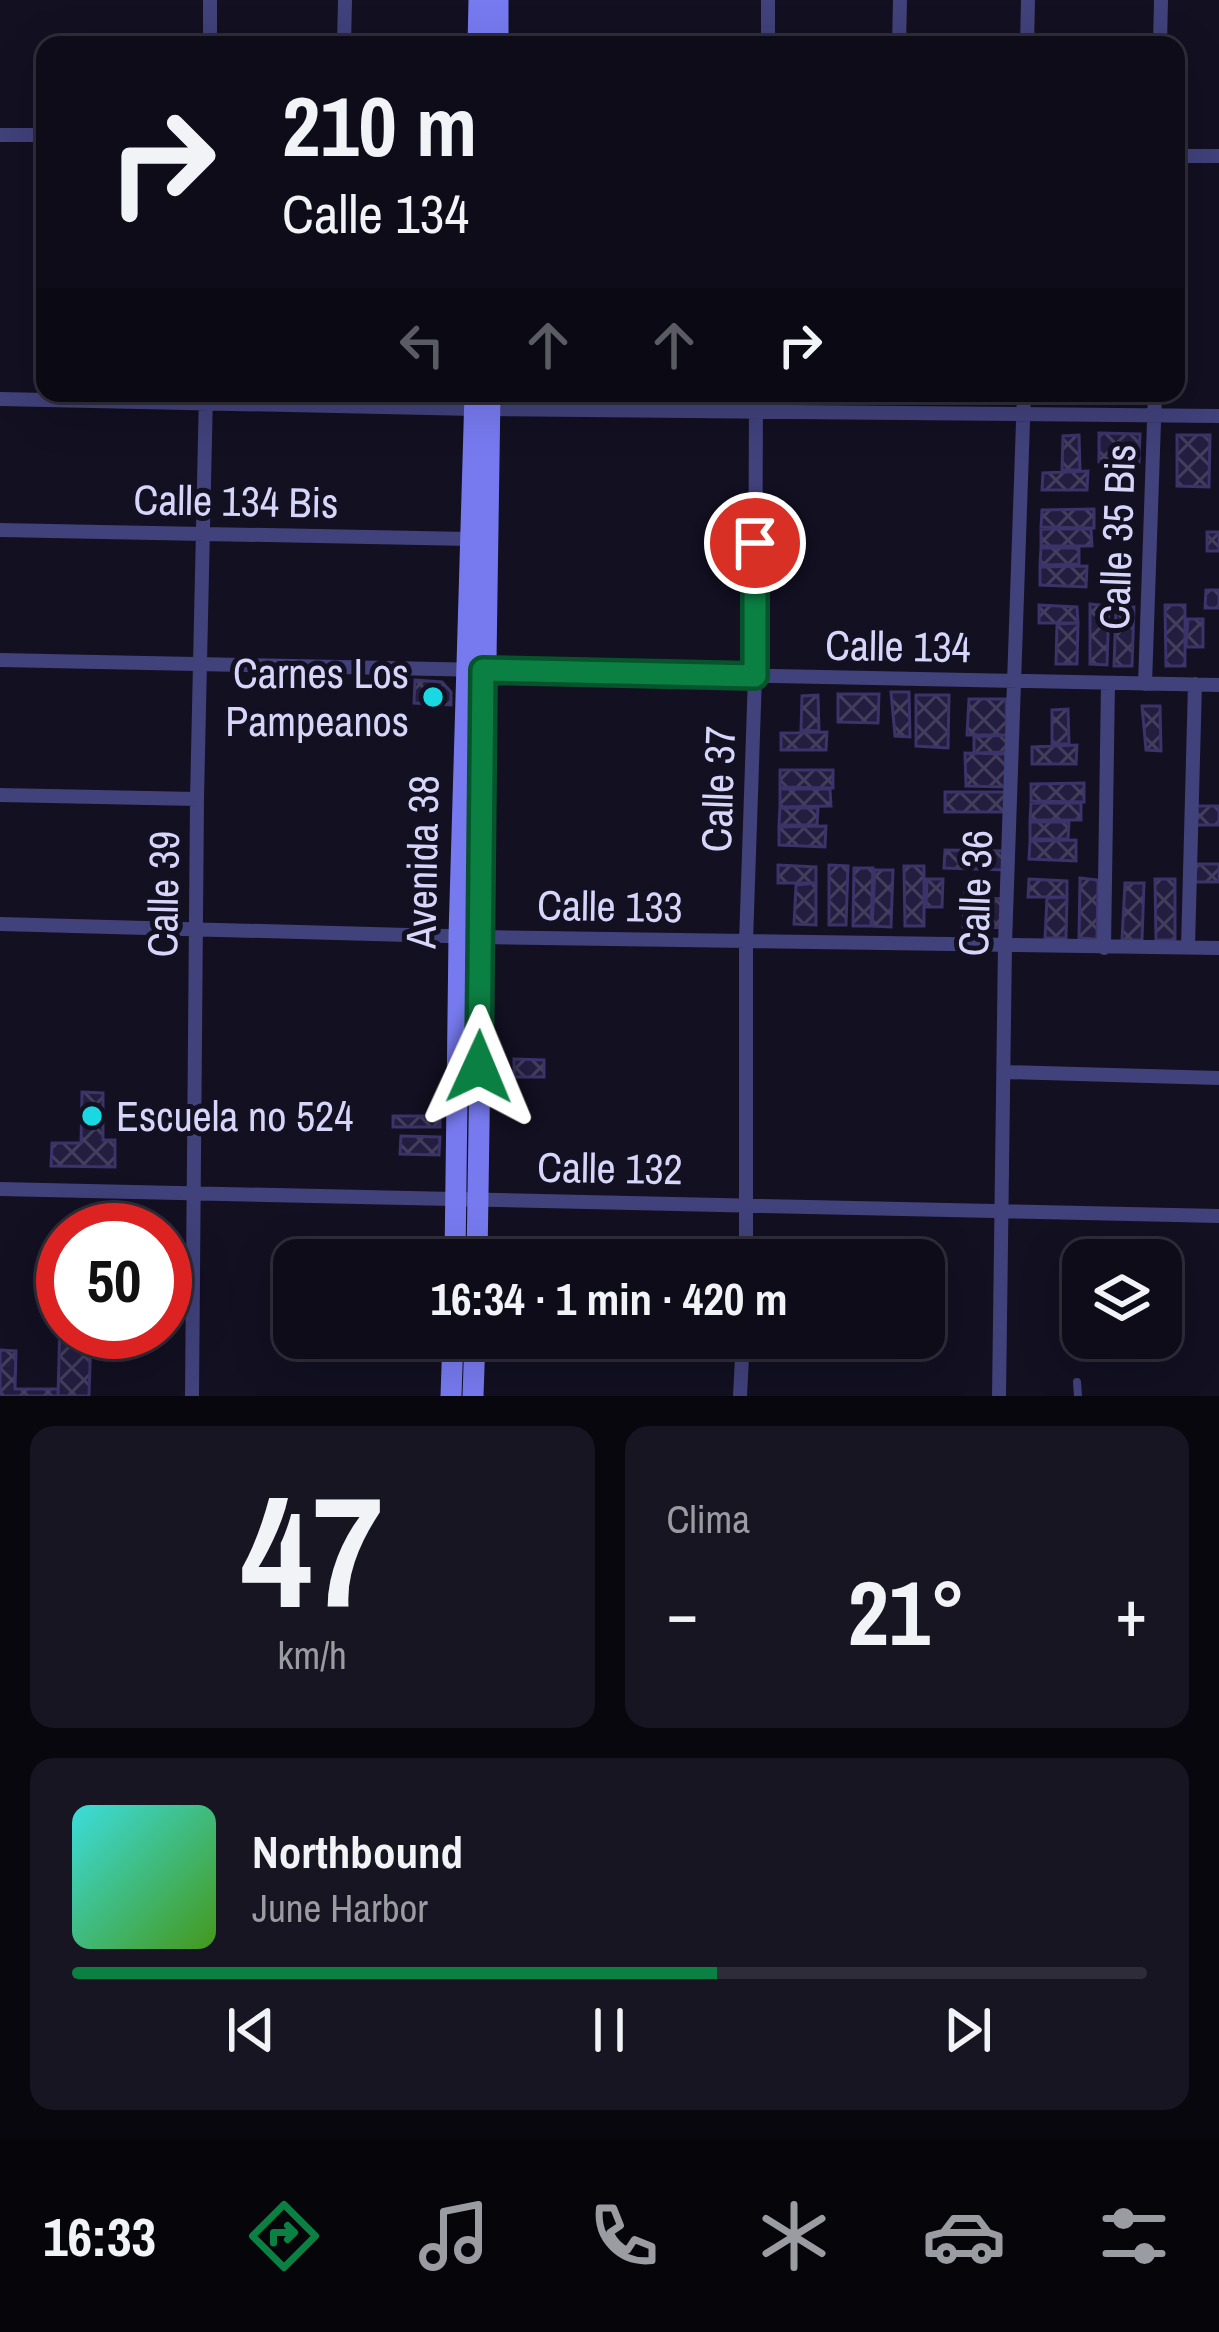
<!DOCTYPE html>
<html lang="es">
<meta charset="utf-8">
<style>
:root{--surface:#0e0c19;--page:#171522;--text:#f1f3f6;--muted:#9b9ba2;--line:#2e2c38;--accent:#0b8043}
body{margin:0;font-family:"Archivo Narrow",sans-serif;background:var(--page);color:var(--text);height:100vh;display:flex;flex-direction:column;font-size:45px;white-space:nowrap}
*{box-sizing:border-box;margin:0}
p{font-size:39px;color:var(--muted)}
.icon{flex:none;width:66px;height:66px;fill:none;stroke:currentColor;stroke-width:2;stroke-linecap:round;stroke-linejoin:round}
.map{position:relative;height:1396px;overflow:hidden}
.panel{display:flex;flex-direction:column;gap:30px;padding:30px;background:#08070e;flex:1}
.panel>*{flex:none}
.top-card{position:absolute;left:36px;top:36px;width:1149px;height:366px;border-radius:24px;box-shadow:0 12px 48px #0002,0 0 0 3px var(--line);background:#0e0c19;color:var(--text);overflow:hidden}
.fabs{position:absolute;left:1062px;top:1239px;display:grid;gap:24px}
.fabs a{display:grid;place-items:center;width:120px;height:120px;border-radius:24px;background:var(--surface);box-shadow:0 12px 48px #0002,0 0 0 3px var(--line);font-size:60px}
.speed{position:absolute;left:36px;top:1203px;display:flex;gap:24px;font-size:60px;font-weight:700;text-align:center}
.speed>*{display:grid;place-content:center;width:156px;height:156px;border-radius:50%;background:var(--surface);box-shadow:0 12px 48px #0002,0 0 0 3px var(--line);line-height:1}
.speed .limit{border:18px solid #d22;background:#fff;color:#111}
.pin{position:absolute;display:grid;place-items:center;width:102px;height:102px;color:#fff;margin:-51px;border:6px solid #fff;border-radius:50%;box-shadow:0 3px 12px #0007}
.me{position:absolute;width:132px;margin:-66px;rotate:1deg;stroke-linejoin:round;filter:drop-shadow(0 0 9px #0008)}
.turn{display:flex;align-items:center;gap:42px;height:252px;padding:0 48px;font-size:54px}
.turn .icon{width:156px;height:156px;stroke-width:2.5}
.turn b{display:block;font-size:84px;line-height:102px}
.lanes{display:flex;align-items:center;height:114px;padding:0 48px;background:#0003;justify-content:center;gap:60px;direction:ltr}
.lanes .off{opacity:.35}
.big{font-size:90px;font-weight:800;line-height:1.1}
.panel .widget{flex:1;display:flex;flex-direction:column;justify-content:center;gap:18px;min-width:0;padding:0 42px;border-radius:24px;background:var(--page)}
.panel .dial{align-items:center;gap:0}
.dial b{font-size:156px;line-height:1}
.song{display:flex;align-items:center;gap:36px}
.cover{width:144px;height:144px;border-radius:18px;background:linear-gradient(135deg,hsl(180 70% 55%),hsl(100 70% 35%))}
.played{height:12px;border-radius:6px;background:linear-gradient(90deg,var(--accent) 60%,var(--line) 60%)}
.keys{display:flex;justify-content:space-around;direction:ltr}
.heat{display:flex;justify-content:space-between;align-items:center;font-size:66px;direction:ltr}
.panel .tiles{flex:1;display:grid;gap:30px;grid-template-columns:1fr 1fr}
.widget:last-child{grid-column:span 2}
.trip{position:absolute;left:273px;top:1239px;width:672px;height:120px;border-radius:24px;background:var(--surface);box-shadow:0 12px 48px #0002,0 0 0 3px var(--line);font-weight:800;line-height:120px;text-align:center}
.tabs{display:flex;height:192px;justify-content:space-around;align-items:center;background:#06050a;color:var(--muted)}
.tabs .icon{width:84px;height:84px}
.tabs .on{color:var(--accent)}
.tabs b{font-size:54px;color:var(--text)}
.map>svg:first-child{display:block}
</style>
<div class="map">
<svg width="1219" height="1396" viewBox="0 0 1219 1396">
<defs>
<pattern id="building-cross-hatch" width="8" height="8" patternUnits="userSpaceOnUse" patternTransform="scale(3)"><rect width="8" height="8" fill="#231e40"/><path d="M0 0l8 8M0 8l8-8" fill="none" stroke="#423e5c"/></pattern>
</defs>
<rect width="100%" height="100%" fill="#121021"/>
<path fill="url(#building-cross-hatch)" stroke="#3b3369" stroke-width="3" d="M 1099,433 L 1140,434 L 1139,462 L 1099,462 Z
M 1079,435 L 1080,470 L 1062,470 L 1063,436 Z
M 1177,435 L 1210,435 L 1209,487 L 1177,486 Z
M 1088,471 L 1087,490 L 1042,490 L 1043,473 Z
M 1094,509 L 1094,528 L 1041,527 L 1042,510 Z
M 1041,529 L 1091,529 L 1092,546 L 1041,546 Z
M 1207,532 L 1219,532 L 1219,551 L 1207,551 Z
M 1041,548 L 1079,548 L 1079,564 L 1040,565 Z
M 1087,566 L 1086,587 L 1040,585 L 1040,567 Z
M 1206,590 L 1219,590 L 1219,608 L 1205,608 Z
M 1090,604 L 1109,606 L 1107,665 L 1090,664 Z
M 1039,605 L 1077,607 L 1078,623 L 1039,623 Z
M 1165,605 L 1185,605 L 1185,666 L 1166,666 Z
M 1116,607 L 1134,607 L 1132,666 L 1114,666 Z
M 1188,619 L 1203,619 L 1203,647 L 1186,647 Z
M 1078,623 L 1077,664 L 1056,664 L 1057,624 Z
M 415,680 L 442,682 L 451,692 L 451,705 L 414,703 Z
M 891,692 L 909,692 L 910,737 L 895,736 Z
M 838,694 L 879,694 L 878,723 L 838,722 Z
M 818,695 L 819,731 L 801,730 L 802,696 Z
M 916,695 L 949,695 L 948,748 L 916,746 Z
M 969,699 L 1006,699 L 1007,735 L 967,735 Z
M 1142,706 L 1160,706 L 1161,751 L 1146,750 Z
M 1068,709 L 1069,744 L 1052,744 L 1052,710 Z
M 827,732 L 826,750 L 781,750 L 781,733 Z
M 1007,735 L 1006,752 L 974,753 L 974,737 Z
M 1077,745 L 1076,764 L 1032,764 L 1032,747 Z
M 965,753 L 1006,754 L 1006,787 L 966,786 Z
M 780,770 L 833,770 L 833,788 L 780,787 Z
M 1084,783 L 1084,802 L 1031,801 L 1031,784 Z
M 780,789 L 830,789 L 831,806 L 780,807 Z
M 945,792 L 1006,792 L 1006,812 L 945,812 Z
M 1031,803 L 1081,803 L 1081,820 L 1030,820 Z
M 1196,806 L 1219,806 L 1219,825 L 1196,825 Z
M 780,808 L 818,808 L 817,825 L 779,825 Z
M 1030,822 L 1069,822 L 1068,839 L 1030,839 Z
M 826,826 L 825,847 L 779,845 L 779,827 Z
M 966,830 L 989,830 L 989,844 L 966,844 Z
M 1076,840 L 1076,861 L 1029,859 L 1030,841 Z
M 945,850 L 1006,851 L 1006,870 L 944,868 Z
M 1196,864 L 1219,864 L 1219,882 L 1195,882 Z
M 778,865 L 816,867 L 816,883 L 778,883 Z
M 829,865 L 848,866 L 846,925 L 829,925 Z
M 904,866 L 924,866 L 924,926 L 905,926 Z
M 854,868 L 873,868 L 871,926 L 853,926 Z
M 875,870 L 893,870 L 891,927 L 872,926 Z
M 1080,878 L 1098,880 L 1097,939 L 1079,938 Z
M 927,879 L 943,879 L 942,907 L 926,907 Z
M 1029,879 L 1067,881 L 1067,897 L 1028,897 Z
M 1155,879 L 1175,879 L 1175,940 L 1156,940 Z
M 816,883 L 816,925 L 794,924 L 796,885 Z
M 1125,883 L 1144,883 L 1142,940 L 1122,940 Z
M 982,887 L 981,927 L 963,927 L 965,888 Z
M 1067,897 L 1066,938 L 1045,938 L 1047,898 Z
M 983,898 L 1005,899 L 1005,928 L 983,927 Z
M 514,1059 L 544,1060 L 544,1077 L 514,1077 Z
M 82,1092 L 103,1093 L 103,1140 L 115,1140 L 115,1167 L 51,1166 L 52,1143 L 81,1143 Z
M 393,1116 L 440,1116 L 440,1127 L 393,1127 Z
M 401,1136 L 440,1137 L 439,1155 L 400,1154 Z
M 60,1321 L 63,1332 L 91,1332 L 89,1396 L 58,1396 Z
M 0,1350 L 16,1351 L 15,1389 L 58,1389 L 58,1396 L 0,1396 Z"/>
<g fill="none" stroke-linecap="round" stroke-linejoin="round">
<path stroke="#41417b" stroke-width="8" d="M 1077,1382 L 1078,1396"/>
<path stroke="#41417b" stroke-width="14" d="M 768,0 L 768,45
M 210,45 L 210,0
M 344,45 L 345,0
M 899,45 L 900,0
M 1027,45 L 1028,0
M 1160,45 L 1161,0
M 0,135 L 45,135
M 1176,156 L 1219,156
M 0,399 L 475,409 L 1219,416
M 0,530 L 470,539
M 0,660 L 1219,685
M 1145,684 L 1155,393
M 0,795 L 197,799
M 0,924 L 481,937 L 1219,948
M 1188,947 L 1195,684
M 1104,948 L 1108,683
M 1004,1072 L 1219,1078
M 0,1189 L 1219,1216
M 746,1260 L 746,942 L 755,676 L 756,393
M 192,1396 L 197,799 L 206,393
M 740,1396 L 743,1338
M 999,1396 L 1005,944 L 1024,393"/>
<path stroke="#777aef" stroke-width="21" d="M 478,45 L 479,0
M 498,45 L 498,0
M 455,1260 L 459,936 L 475,393
M 477,1260 L 490,393
M 451,1396 L 453,1338
M 473,1396 L 475,1338"/>
</g>
<g fill="none" stroke-linecap="round" stroke-linejoin="round">
<defs>
<path id="route" d="M 479,1067 L 483,670 L 755,676 L 755,543"/>
</defs>
<use href="#route" stroke="#07532c" stroke-width="30"/>
<use href="#route" stroke="#0b8043" stroke-width="21"/>
</g>
<g fill="#1ad8e1" stroke="#121021" stroke-width="4.5">
<circle cx="433" cy="697" r="12"/>
<circle cx="92" cy="1116" r="12"/>
</g>
<g text-anchor="middle" stroke-width="10" stroke-linejoin="round" paint-order="stroke">
<g font-size="42" fill="#d7d5fa" stroke="#121021">
<text transform="translate(236 501) rotate(1)" y="15">Calle 134 Bis</text>
<text transform="translate(1117 537) rotate(-88)" y="15">Calle 35 Bis</text>
<text transform="translate(898 646) rotate(1)" y="15">Calle 134</text>
<text transform="translate(718 789) rotate(-88)" y="15">Calle 37</text>
<text transform="translate(422 862) rotate(-89)" y="15">Avenida 38</text>
<text transform="translate(975 893) rotate(-88)" y="15">Calle 36</text>
<text transform="translate(163 894) rotate(-89)" y="15">Calle 39</text>
<text transform="translate(610 906) rotate(1)" y="15">Calle 133</text>
<text transform="translate(610 1168) rotate(1)" y="15">Calle 132</text>
</g>
<g font-size="42" fill="#d7d5fa" stroke="#121021" text-anchor="end">
<text x="409" y="688">Carnes Los<tspan x="409" dy="48">Pampeanos</tspan></text>
<text x="116" y="1131" text-anchor="start">Escuela no 524</text>
</g>
</g>
</svg>
<div class="fabs">
<a><svg class="icon" aria-label="layers" viewBox="0 0 24 24"><path d="M12 4l9 5-9 5-9-5zM3 14l9 5 9-5"/></svg></a>
</div>
<div class="speed"><div class="limit">50</div></div>
<div class="pin" style="left:755px;top:543px;background:#d93025"><svg class="icon" aria-label="arrive" viewBox="0 0 24 24"><path d="M6 21V4h12l-3 4 3 4H6"/></svg></div>
<svg class="me" style="left:479px;top:1067px" viewBox="-20 -20 40 40"><path d="M0-17L14 15 0 8-14 15z" fill="#0b8043" stroke="#fff" stroke-width="4"/></svg>
<div class="trip">16:34 · 1 min · 420 m</div>
<div class="top-card">
<div class="turn"><svg class="icon" aria-label="right" viewBox="0 0 24 24"><path d="M7 20v-9h11M14 6l5 5-5 5"/></svg><div><b>210 m</b>Calle 134</div></div>
<div class="lanes"><svg class="icon off" aria-label="left" viewBox="0 0 24 24"><path d="M17 20v-9H6M10 6l-5 5 5 5"/></svg><svg class="icon off" aria-label="ahead" viewBox="0 0 24 24"><path d="M12 20V5M6 11l6-6 6 6"/></svg><svg class="icon off" aria-label="ahead" viewBox="0 0 24 24"><path d="M12 20V5M6 11l6-6 6 6"/></svg><svg class="icon" aria-label="right" viewBox="0 0 24 24"><path d="M7 20v-9h11M14 6l5 5-5 5"/></svg></div>
</div>
</div>
<section class="panel">
<div class="tiles">
<div class="widget dial"><b>47</b><p>km/h</p></div>
<div class="widget"><p>Clima</p>
<div class="heat"><a>−</a><b class="big">21°</b><a>+</a></div>
</div>
<div class="widget">
<div class="song"><i class="cover"></i><div><b>Northbound</b><p>June Harbor</p></div></div>
<div class="played"></div>
<div class="keys"><svg class="icon" aria-label="previous" viewBox="0 0 24 24"><path d="M18 5L8 12l10 7zM5 5v14"/></svg><svg class="icon" aria-label="pause" viewBox="0 0 24 24"><path d="M8 5v14M16 5v14"/></svg><svg class="icon" aria-label="next" viewBox="0 0 24 24"><path d="M6 5l10 7-10 7zM19 5v14"/></svg></div>
</div>
</div>
</section>
<nav class="tabs">
<b>16:33</b>
<svg class="icon on" aria-label="directions" viewBox="0 0 24 24"><path d="M12 3l9 9-9 9-9-9zM9 14v-3h6M13 9l2 2-2 2"/></svg>
<svg class="icon" aria-label="music" viewBox="0 0 24 24"><path d="M9 18V5l10-2v13"/><circle cx="6" cy="18" r="3"/><circle cx="16" cy="16" r="3"/></svg>
<svg class="icon" aria-label="phone" viewBox="0 0 24 24"><path d="M5 4h4l2 5-3 2q2 4 5 5l2-3 5 2v4C11 20 4 13 5 4z"/></svg>
<svg class="icon" aria-label="climate" viewBox="0 0 24 24"><path d="M12 3v18M4 7l16 10M4 17L20 7"/></svg>
<svg class="icon" aria-label="car" viewBox="0 0 24 24"><path d="M5 17H2v-5l4-1 3-4h7l3 4 3 1v5h-3M9 17h6M6 11h13"/><circle cx="7" cy="17" r="2"/><circle cx="17" cy="17" r="2"/></svg>
<svg class="icon" aria-label="filters" viewBox="0 0 24 24"><path d="M4 7h16M4 17h16"/><circle cx="9" cy="7" r="2"/><circle cx="15" cy="17" r="2"/></svg>
</nav>
